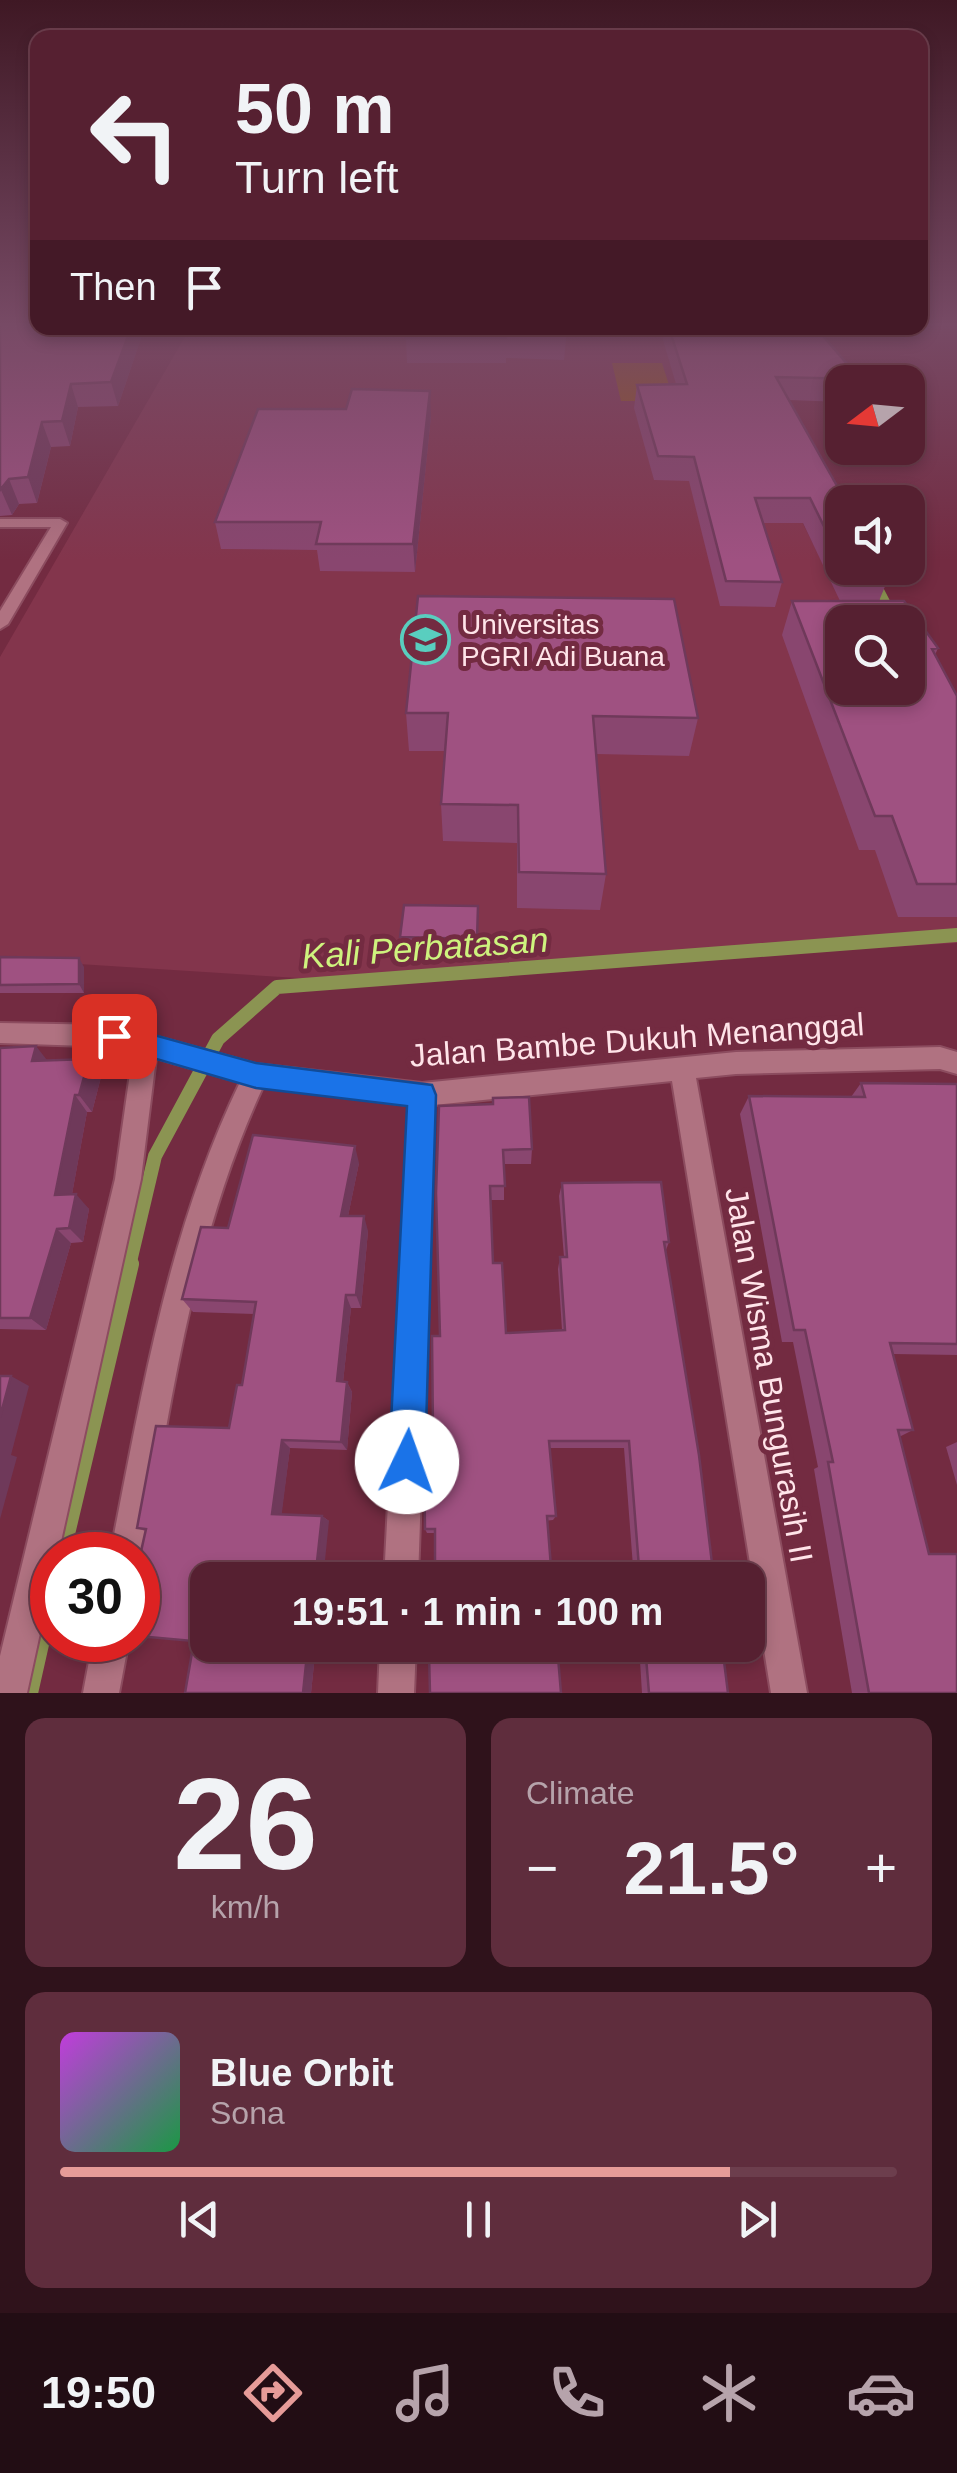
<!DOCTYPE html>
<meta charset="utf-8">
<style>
:root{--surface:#562031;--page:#5f2d3d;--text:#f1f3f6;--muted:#b6a3ab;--line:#6c3e4d;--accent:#e69b98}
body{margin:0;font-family:Helvetica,sans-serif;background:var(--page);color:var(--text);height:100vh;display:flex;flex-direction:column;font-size:38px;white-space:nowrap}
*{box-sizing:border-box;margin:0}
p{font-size:32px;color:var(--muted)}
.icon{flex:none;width:55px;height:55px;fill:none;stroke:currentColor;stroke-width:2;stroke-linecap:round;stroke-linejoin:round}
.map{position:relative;height:1693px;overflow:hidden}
.drawer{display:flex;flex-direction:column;gap:25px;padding:25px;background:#2f121b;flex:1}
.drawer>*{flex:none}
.top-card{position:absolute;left:30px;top:30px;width:898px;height:305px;border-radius:20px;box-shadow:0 5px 15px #0003,0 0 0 2px var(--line);background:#562031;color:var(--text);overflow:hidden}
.needle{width:65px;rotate:254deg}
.controls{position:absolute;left:825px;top:365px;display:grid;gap:20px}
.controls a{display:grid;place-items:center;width:100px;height:100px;border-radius:20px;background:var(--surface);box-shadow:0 5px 15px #0003,0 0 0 2px var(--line);font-size:50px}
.speed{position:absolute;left:30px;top:1532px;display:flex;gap:20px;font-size:50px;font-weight:700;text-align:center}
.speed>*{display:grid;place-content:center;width:130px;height:130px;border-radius:50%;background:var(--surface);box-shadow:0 5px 15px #0003,0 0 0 2px var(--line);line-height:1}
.speed .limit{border:15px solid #d22;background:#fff;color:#111}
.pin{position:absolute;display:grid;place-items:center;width:85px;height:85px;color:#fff;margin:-42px;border-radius:20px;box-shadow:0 5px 15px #0006}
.me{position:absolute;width:110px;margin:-55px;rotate:3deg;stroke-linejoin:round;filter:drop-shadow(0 0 8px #0008)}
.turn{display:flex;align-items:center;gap:35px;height:210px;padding:0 40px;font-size:45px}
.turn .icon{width:130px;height:130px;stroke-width:2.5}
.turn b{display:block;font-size:70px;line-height:85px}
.then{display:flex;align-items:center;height:95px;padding:0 40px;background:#0003;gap:20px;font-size:38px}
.big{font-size:75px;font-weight:600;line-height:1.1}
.drawer .card{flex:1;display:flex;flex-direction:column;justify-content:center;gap:15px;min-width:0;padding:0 35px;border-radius:20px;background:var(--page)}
.drawer .dial{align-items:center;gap:0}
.dial b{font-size:130px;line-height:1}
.song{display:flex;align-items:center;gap:30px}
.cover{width:120px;height:120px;border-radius:15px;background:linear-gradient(135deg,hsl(290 70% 55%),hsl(140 70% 35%))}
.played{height:10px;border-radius:5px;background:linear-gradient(90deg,var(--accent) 80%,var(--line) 80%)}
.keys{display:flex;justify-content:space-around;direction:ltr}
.heat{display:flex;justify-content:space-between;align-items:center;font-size:55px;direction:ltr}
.drawer .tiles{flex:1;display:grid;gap:25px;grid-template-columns:1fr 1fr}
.card:last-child{grid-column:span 2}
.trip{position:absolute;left:190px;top:1562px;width:575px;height:100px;border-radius:20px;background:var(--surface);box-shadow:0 5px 15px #0003,0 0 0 2px var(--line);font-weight:600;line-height:100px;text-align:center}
.tabs{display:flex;height:160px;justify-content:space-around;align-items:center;background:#220d14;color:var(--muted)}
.tabs .icon{width:70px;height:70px}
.tabs .current{color:var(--accent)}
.tabs b{font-size:45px;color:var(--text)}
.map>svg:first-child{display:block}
</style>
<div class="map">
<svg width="957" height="1693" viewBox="0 0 957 1693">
<rect width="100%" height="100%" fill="#732b41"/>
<path fill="#83354c" d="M 190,328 L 712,328 L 758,433 L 852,622 L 842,622 L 842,688 L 957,836 L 957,943 L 329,980 L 0,959 L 0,657 Z"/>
<path fill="#945810" d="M 612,363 L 662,363 L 674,401 L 621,401 Z"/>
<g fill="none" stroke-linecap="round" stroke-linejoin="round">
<path stroke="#8b9452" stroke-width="9" d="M 868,568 L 896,622"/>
<path stroke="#8b9452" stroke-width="14" d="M 129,1266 L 155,1156 L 218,1039 L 277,987 L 957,935"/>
<path stroke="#8b9452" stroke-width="18" d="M 61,1555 L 130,1264
M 29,1693 L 52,1591"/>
<defs>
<path id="minor" d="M 0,519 L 60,519 L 67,523 L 8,624 L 0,629 L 0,611 L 51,527 L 0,527 Z
M 0,1023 L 114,1025 L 256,1064 L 422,1083 L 736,1052 L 940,1047 L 957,1052 L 957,1074 L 940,1069 L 736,1074 L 696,1078 L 807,1693 L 771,1693 L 672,1081 L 434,1105 L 418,1580 L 384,1580 L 409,1105 L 263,1087 C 194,1236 172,1395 144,1555 L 138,1567 L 138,1555 L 110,1555 C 142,1393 168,1231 240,1082 L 156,1058 L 141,1179 L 58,1555 L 52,1555 L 52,1578 L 27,1693 L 0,1693 L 0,1656 L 115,1179 L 133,1052 L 114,1047 L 0,1043 Z
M 93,1640 L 129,1640 L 119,1693 L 83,1693 Z
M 380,1645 L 416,1645 L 414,1693 L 378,1693 Z"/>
</defs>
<use href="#minor" stroke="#8c4c5f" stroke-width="4"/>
<use href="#minor" fill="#b07281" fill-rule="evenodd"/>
</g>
<path fill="#89466f" d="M 0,323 L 38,328 L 147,328 L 146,332 L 143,332 L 118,406 L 78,407 L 70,446 L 51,447 L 37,503 L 19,504 L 12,515 L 0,516 Z
M 567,328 L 564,360 L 506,358 L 506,363 L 407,363 L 406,338 Z
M 665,328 L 816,328 L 860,379 L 859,382 L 842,382 L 842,402 L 789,400 L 842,502 L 842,568 L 881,568 L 888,579 L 879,601 L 938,648 L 935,655 L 957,696 L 957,917 L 898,917 L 875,850 L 859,850 L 782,635 L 792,601 L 840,601 L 803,523 L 763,523 L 782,582 L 775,607 L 720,606 L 689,481 L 654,480 L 634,408 L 637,385 L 676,384 L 663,340 Z
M 431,416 L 415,572 L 320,571 L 317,550 L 221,549 L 215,522 Z
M 406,713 L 698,718 L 689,756 L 596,754 L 606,874 L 600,910 L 517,908 L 517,843 L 443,841 L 441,804 L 445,751 L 409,751 Z
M 478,906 L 477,956 L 402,954 L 400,937 Z
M 0,957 L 84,967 L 84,993 L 0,993 Z
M 0,1048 L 47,1060 L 89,1059 L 101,1077 L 92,1112 L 87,1112 L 72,1194 L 89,1209 L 83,1242 L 71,1243 L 46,1330 L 0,1329 Z
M 861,1083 L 957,1084 L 957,1355 L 893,1354 L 913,1430 L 899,1437 L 957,1693 L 852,1693 L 814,1469 L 818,1467 L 793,1342 L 782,1342 L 740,1114 L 749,1096 L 851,1097 Z
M 493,1104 L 532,1149 L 531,1164 L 504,1164 L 504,1200 L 490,1200 L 493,1263 L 506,1333 L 562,1330 L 558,1269 L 560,1257 L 564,1257 L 559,1196 L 562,1183 L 669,1242 L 666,1250 L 714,1580 L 634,1580 L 624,1448 L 550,1448 L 556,1516 L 553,1520 L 435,1533 L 427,1533 L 425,1529 L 440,1336 Z
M 359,1163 L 348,1216 L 368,1231 L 361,1308 L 351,1308 L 343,1382 L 347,1382 L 352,1392 L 347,1450 L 290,1448 L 281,1515 L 322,1516 L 329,1521 L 208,1645 L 316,1645 L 311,1693 L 194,1641 L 145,1531 L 137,1528 L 229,1428 L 242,1385 L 254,1314 L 193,1312 L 182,1299 Z
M 957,1442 L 957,1485 L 946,1447 Z
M 639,1645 L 722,1645 L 728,1693 L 642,1693 Z"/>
<path fill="#6f395a" d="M 131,328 L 147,328 L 146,332 L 143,332 L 118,406 L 111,382 Z
M 71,384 L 78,407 L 70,446 L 62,421 Z
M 430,391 L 431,416 L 415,572 L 413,544 Z
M 42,422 L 51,447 L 37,503 L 28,477 Z
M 9,479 L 19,504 L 12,515 L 1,490 Z
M 79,958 L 84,967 L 84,993 L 79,984 Z
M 36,1046 L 50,1064 L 32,1061 Z
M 89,1059 L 101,1077 L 92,1112 L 79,1095 Z
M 75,1095 L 87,1112 L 69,1211 L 55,1195 Z
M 355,1146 L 359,1163 L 345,1231 L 341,1216 Z
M 76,1194 L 89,1209 L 83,1242 L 69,1228 Z
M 364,1216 L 368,1231 L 361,1308 L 356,1295 Z
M 57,1229 L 71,1243 L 46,1330 L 30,1318 Z
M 346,1295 L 351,1308 L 342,1392 L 337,1381 Z
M 11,1376 L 29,1386 L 11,1455 L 17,1457 L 0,1519 L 0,1417 Z
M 347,1382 L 352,1392 L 347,1450 L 341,1442 Z
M 282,1440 L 290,1448 L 281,1520 L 272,1514 Z
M 322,1516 L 329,1521 L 323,1580 L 315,1580 Z
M 308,1645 L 316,1645 L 311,1693 L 303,1693 Z"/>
<path fill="#9f5181" stroke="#6f395a" stroke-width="2.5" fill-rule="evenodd" d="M 0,323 L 38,323 L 38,328 L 131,328 L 111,382 L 71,384 L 62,421 L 42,422 L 28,477 L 9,479 L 0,490 Z
M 407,328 L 567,328 L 566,335 L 506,332 L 506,338 L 406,338 Z
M 669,328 L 816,328 L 860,379 L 776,377 L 846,502 L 842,502 L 842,563 L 810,498 L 755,498 L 782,582 L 726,581 L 694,457 L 658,456 L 637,385 L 687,384 Z
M 352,389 L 430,391 L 413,544 L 316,544 L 321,522 L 215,522 L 258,409 L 346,409 Z
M 845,568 L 881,568 L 888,579 L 851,579 Z
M 418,596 L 674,599 L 698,718 L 593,716 L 606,874 L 519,872 L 518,805 L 441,804 L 448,713 L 406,713 Z
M 792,601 L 904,601 L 938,648 L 932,649 L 957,696 L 957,884 L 917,884 L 892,816 L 875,816 ZM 842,622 L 908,622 L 908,688 L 842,688 Z
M 404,905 L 478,906 L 477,939 L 400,937 Z
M 0,957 L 79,958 L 79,984 L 0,985 Z
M 36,1046 L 32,1061 L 89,1059 L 79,1095 L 75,1095 L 55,1195 L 76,1194 L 69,1228 L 57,1229 L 30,1318 L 0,1318 L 0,1048 Z
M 861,1083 L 957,1084 L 957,1344 L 890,1343 L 913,1430 L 898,1430 L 929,1554 L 957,1554 L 957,1693 L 869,1693 L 828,1462 L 833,1462 L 805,1330 L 794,1330 L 749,1096 L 865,1097 Z
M 529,1097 L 532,1149 L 503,1150 L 505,1186 L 490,1186 L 493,1263 L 502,1263 L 506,1333 L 565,1330 L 560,1257 L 567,1257 L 562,1183 L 661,1182 L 669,1242 L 664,1242 L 699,1455 L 714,1580 L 640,1580 L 629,1441 L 549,1441 L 556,1516 L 547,1516 L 552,1580 L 435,1580 L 435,1529 L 425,1529 L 424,1449 L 425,1432 L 433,1432 L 432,1336 L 440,1336 L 436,1193 L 439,1106 L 493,1104 L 493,1098 Z
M 253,1135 L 355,1146 L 341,1216 L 364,1216 L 356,1295 L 346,1295 L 337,1381 L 347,1382 L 341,1442 L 282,1440 L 272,1514 L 322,1516 L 315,1580 L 208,1580 L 208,1645 L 308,1645 L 303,1693 L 185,1693 L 194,1641 L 138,1636 L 138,1565 L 146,1529 L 137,1528 L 156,1426 L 229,1428 L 237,1385 L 242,1385 L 256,1302 L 182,1299 L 201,1227 L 228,1228 Z
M 0,1376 L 11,1376 L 0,1417 Z
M 436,1645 L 557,1645 L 561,1693 L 430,1693 L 429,1655 L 436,1655 Z
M 645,1645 L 722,1645 L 728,1693 L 649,1693 Z"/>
<linearGradient id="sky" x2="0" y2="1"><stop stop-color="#3f1824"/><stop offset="0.58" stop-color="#774a65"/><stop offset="1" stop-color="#774a65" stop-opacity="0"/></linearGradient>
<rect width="957" height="560" fill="url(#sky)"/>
<path fill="#1a73e8" stroke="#114b97" stroke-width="2.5" d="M 114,1024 L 256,1063 L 432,1085 L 436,1095 L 425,1462 L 419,1474 L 407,1480 L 394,1474 L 389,1462 L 407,1106 L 256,1088 L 105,1044 L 101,1036 L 105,1027 Z"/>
<defs>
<symbol id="university-ring" viewBox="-11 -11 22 22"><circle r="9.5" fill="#732b41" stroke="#59cebf" stroke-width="1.5"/><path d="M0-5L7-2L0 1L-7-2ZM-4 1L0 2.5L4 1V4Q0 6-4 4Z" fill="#59cebf"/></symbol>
</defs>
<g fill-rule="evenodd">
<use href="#university-ring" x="398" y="612" width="55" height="55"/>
</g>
<g text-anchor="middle" stroke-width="10" stroke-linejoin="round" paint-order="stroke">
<g font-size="28" fill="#ffe4e9" stroke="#732b41" text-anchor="start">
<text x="461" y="634">Universitas<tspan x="461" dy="32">PGRI Adi Buana</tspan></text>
</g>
<g font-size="32" fill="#ffe4e9" stroke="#732b41">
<text transform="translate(637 1040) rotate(-4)" y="11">Jalan Bambe Dukuh Menanggal</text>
<text transform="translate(769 1375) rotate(80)" y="11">Jalan Wisma Bungurasih II</text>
</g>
<g font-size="35" font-style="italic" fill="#cef37e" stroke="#732b41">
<text transform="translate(425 948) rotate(-4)" y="12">Kali Perbatasan</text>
</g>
</g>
</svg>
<div class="controls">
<a><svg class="needle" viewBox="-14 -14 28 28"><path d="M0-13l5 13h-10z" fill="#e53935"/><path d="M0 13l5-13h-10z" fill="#b6a3ab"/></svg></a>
<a><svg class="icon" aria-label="sound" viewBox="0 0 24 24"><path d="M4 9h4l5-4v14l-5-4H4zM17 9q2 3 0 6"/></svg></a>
<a><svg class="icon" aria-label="search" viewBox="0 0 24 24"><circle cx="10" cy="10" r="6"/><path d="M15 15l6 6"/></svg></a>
</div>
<div class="speed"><div class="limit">30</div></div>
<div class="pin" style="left:114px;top:1036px;background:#d93025"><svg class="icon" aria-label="arrive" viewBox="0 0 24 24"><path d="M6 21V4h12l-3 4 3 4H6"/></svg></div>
<svg class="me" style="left:407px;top:1462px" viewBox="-20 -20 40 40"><circle r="19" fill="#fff"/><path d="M0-13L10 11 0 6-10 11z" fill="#1a73e8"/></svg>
<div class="trip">19:51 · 1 min · 100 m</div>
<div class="top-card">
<div class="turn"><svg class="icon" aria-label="left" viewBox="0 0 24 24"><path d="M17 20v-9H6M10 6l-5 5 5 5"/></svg><div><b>50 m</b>Turn left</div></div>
<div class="then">Then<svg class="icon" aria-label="arrive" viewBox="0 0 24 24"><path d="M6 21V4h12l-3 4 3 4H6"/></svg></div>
</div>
</div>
<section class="drawer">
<div class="tiles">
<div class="card dial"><b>26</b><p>km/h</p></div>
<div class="card"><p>Climate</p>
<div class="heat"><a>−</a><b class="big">21.5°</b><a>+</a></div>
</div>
<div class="card">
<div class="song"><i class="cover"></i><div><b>Blue Orbit</b><p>Sona</p></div></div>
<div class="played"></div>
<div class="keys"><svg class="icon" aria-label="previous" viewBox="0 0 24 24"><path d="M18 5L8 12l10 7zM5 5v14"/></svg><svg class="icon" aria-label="pause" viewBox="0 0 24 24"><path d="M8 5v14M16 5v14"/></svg><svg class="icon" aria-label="next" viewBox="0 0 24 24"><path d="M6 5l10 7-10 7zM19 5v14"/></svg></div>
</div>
</div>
</section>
<nav class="tabs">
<b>19:50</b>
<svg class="icon current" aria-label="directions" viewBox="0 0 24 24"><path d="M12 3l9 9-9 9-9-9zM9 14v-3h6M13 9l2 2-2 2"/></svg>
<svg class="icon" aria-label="music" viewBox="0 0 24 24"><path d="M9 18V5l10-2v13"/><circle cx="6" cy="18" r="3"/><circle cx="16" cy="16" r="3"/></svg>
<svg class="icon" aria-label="phone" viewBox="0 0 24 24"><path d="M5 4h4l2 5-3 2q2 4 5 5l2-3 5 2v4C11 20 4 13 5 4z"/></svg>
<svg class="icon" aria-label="climate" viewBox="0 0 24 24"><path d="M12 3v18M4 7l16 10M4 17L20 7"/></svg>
<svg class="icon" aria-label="car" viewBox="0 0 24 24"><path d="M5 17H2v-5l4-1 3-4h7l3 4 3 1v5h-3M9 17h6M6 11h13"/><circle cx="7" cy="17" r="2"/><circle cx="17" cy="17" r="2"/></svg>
</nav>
